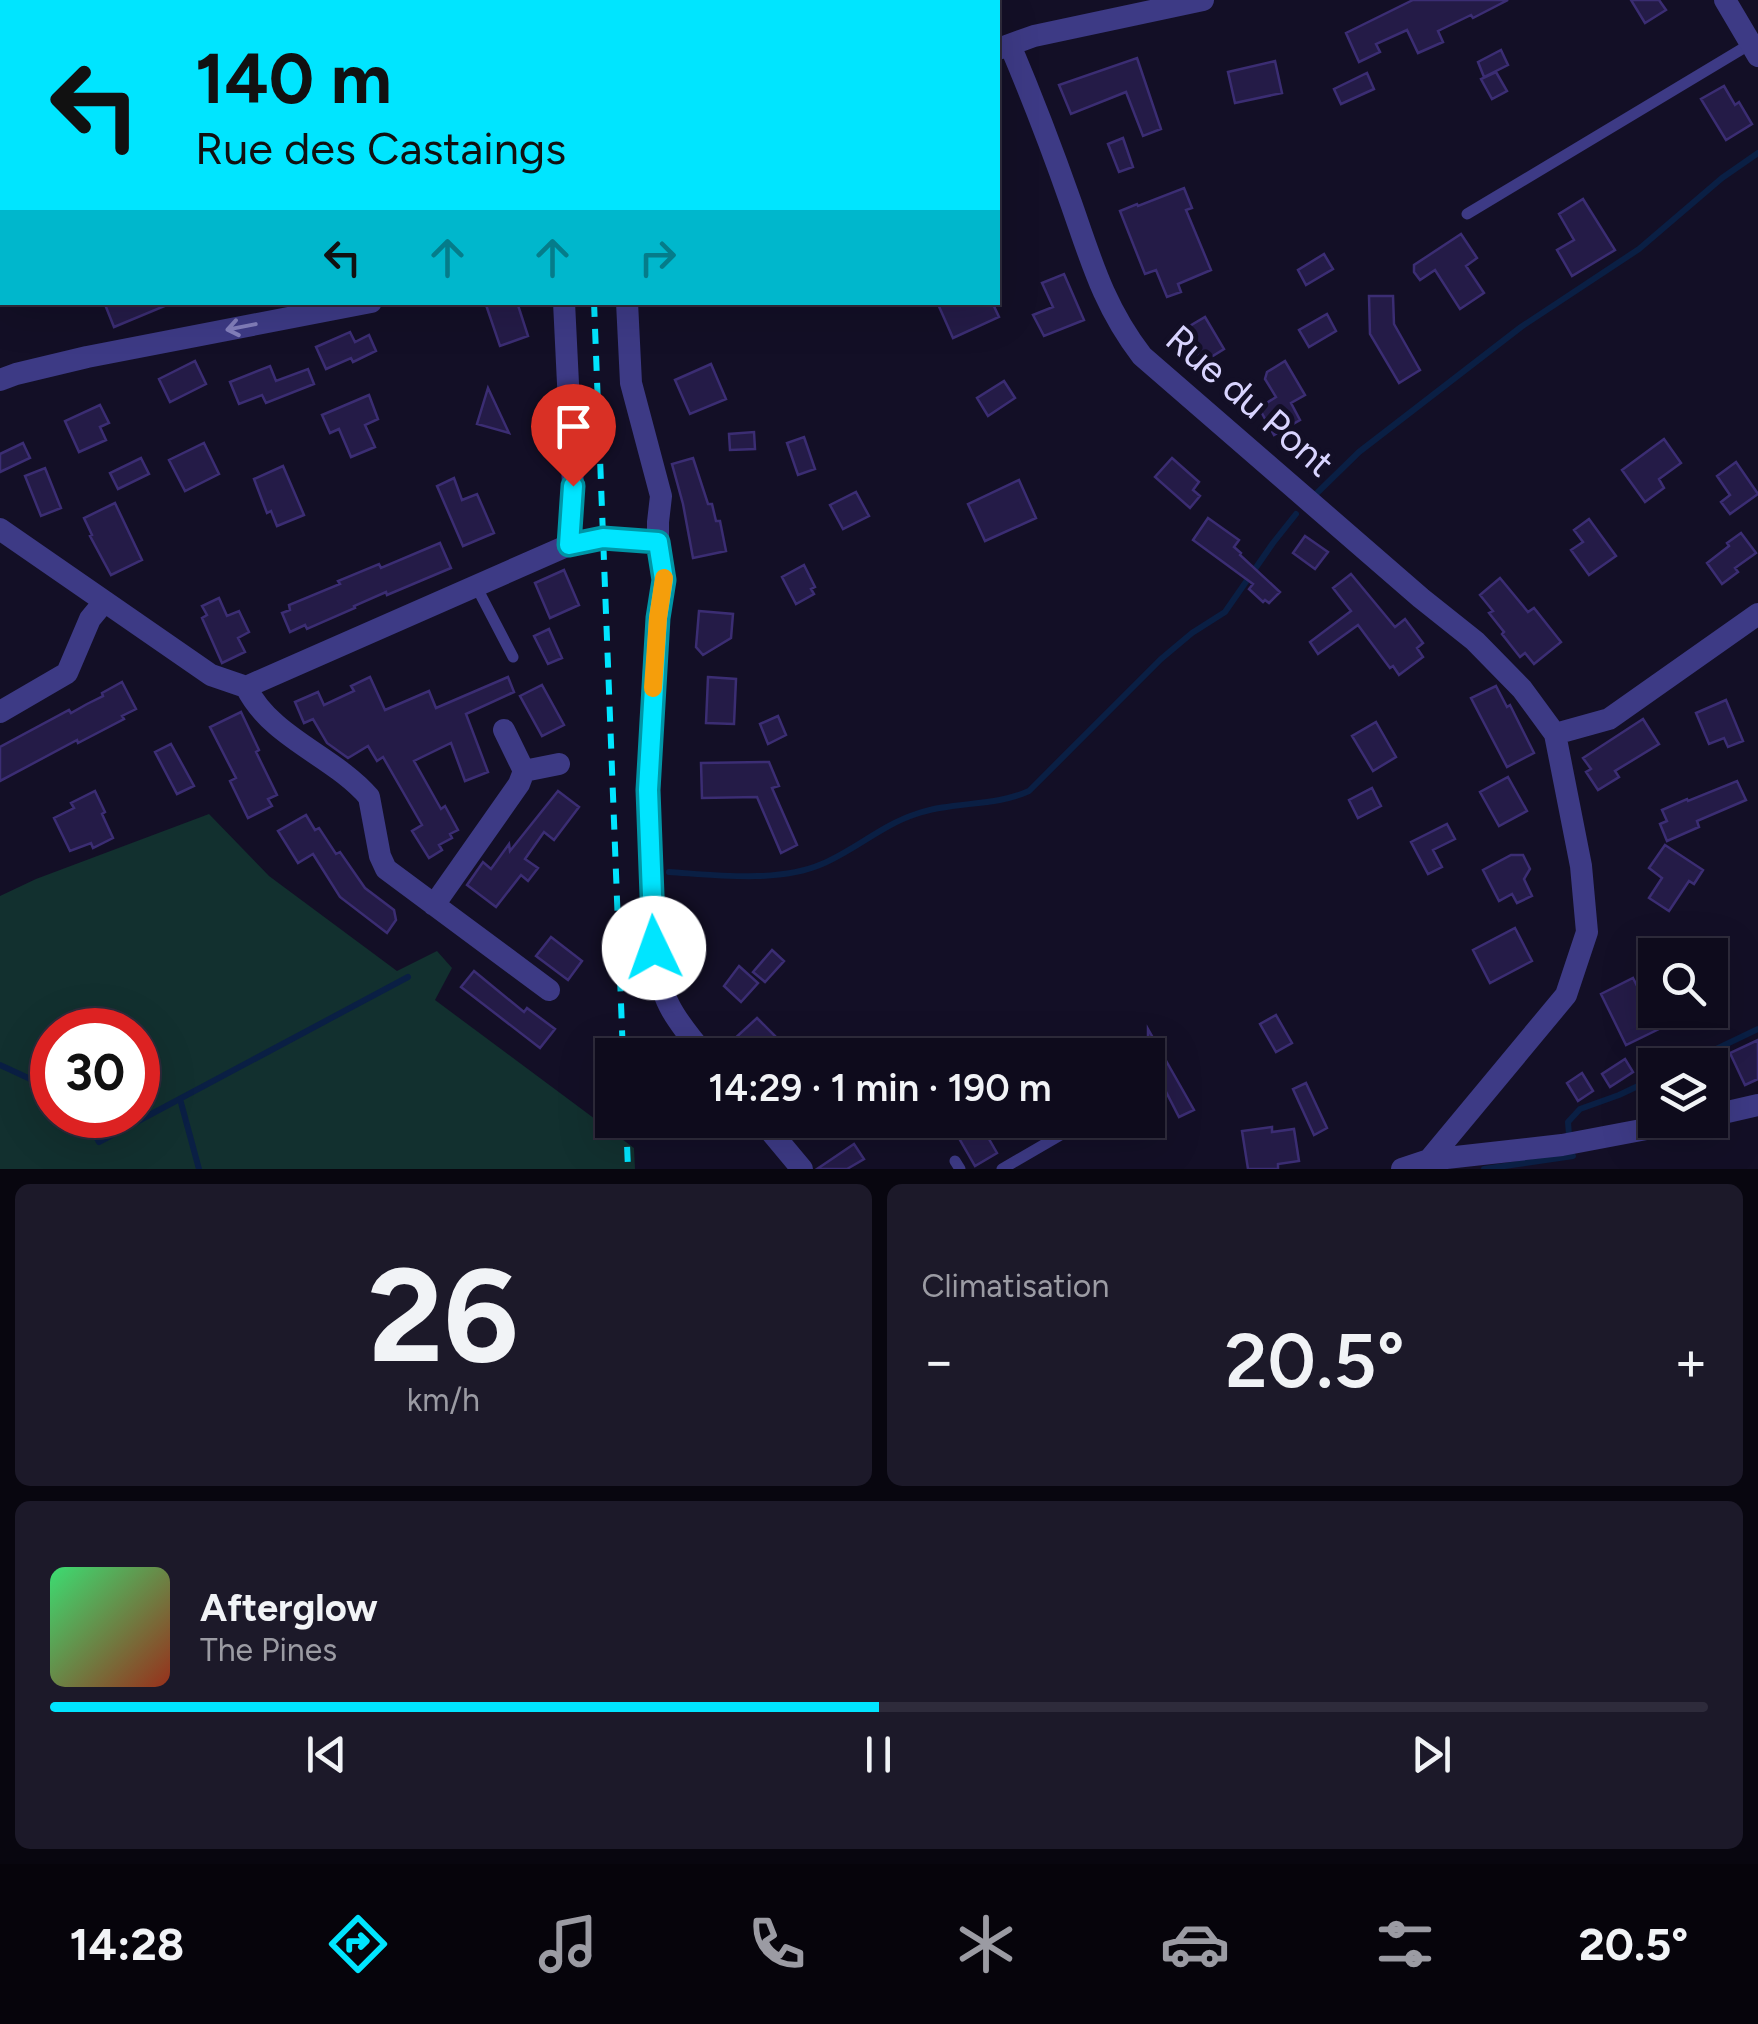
<!DOCTYPE html>
<html lang="fr">
<meta charset="utf-8">
<style>
:root{--surface:#0e0b1c;--page:#1c1929;--text:#f1f3f6;--muted:#9b9ba3;--line:#2e2b3b;--accent:#00e5ff}
body{margin:0;font-family:Figtree,sans-serif;background:var(--page);color:var(--text);height:100vh;display:flex;flex-direction:column;font-size:38px;white-space:nowrap}
*{box-sizing:border-box;margin:0}
p{font-size:32px;color:var(--muted)}
.icon{flex:none;width:55px;height:55px;fill:none;stroke:currentColor;stroke-width:2;stroke-linecap:round;stroke-linejoin:round}
.map{position:relative;height:1169px;overflow:hidden}
.side{display:flex;flex-direction:column;gap:15px;padding:15px;background:#08060f;flex:1}
.side>*{flex:none}
.hud{position:absolute;left:0px;top:0px;width:1000px;height:305px;box-shadow:0 10px 40px #0002,0 0 0 2px var(--line);background:#00e5ff;color:#111;overflow:hidden}
.fabs{position:absolute;left:1638px;top:938px;display:grid;gap:20px}
.fabs a{display:grid;place-items:center;width:90px;height:90px;border-radius:0px;background:var(--surface);box-shadow:0 10px 40px #0002,0 0 0 2px var(--line);font-size:50px}
.speed{position:absolute;left:30px;top:1008px;display:flex;gap:20px;font-size:50px;font-weight:700;text-align:center}
.speed>*{display:grid;place-content:center;width:130px;height:130px;border-radius:50%;background:var(--surface);box-shadow:0 10px 40px #0002,0 0 0 2px var(--line);line-height:1}
.speed .limit{border:15px solid #d22;background:#fff;color:#111}
.pin{position:absolute;display:grid;place-items:center;width:85px;height:85px;color:#fff;margin:-102px -42px;border-radius:50% 50% 50% 0;rotate:-45deg;box-shadow:0 0 10px #0007}
.pin .icon{rotate:45deg}
.me{position:absolute;width:110px;margin:-55px;rotate:357deg;stroke-linejoin:round;filter:drop-shadow(0 0 8px #0008)}
.turn{display:flex;align-items:center;gap:35px;height:210px;padding:0 30px;font-size:45px}
.turn .icon{width:130px;height:130px;stroke-width:2.5}
.turn b{display:block;font-size:70px;line-height:85px}
.lanes{display:flex;align-items:center;height:95px;padding:0 30px;background:#0003;justify-content:center;gap:50px;direction:ltr}
.lanes .off{opacity:.35}
.big{font-size:75px;font-weight:600;line-height:1.1}
.side .tile{flex:1;display:flex;flex-direction:column;justify-content:center;gap:15px;min-width:0;padding:0 35px;border-radius:15px;background:var(--page)}
.side .dial{align-items:center;gap:0}
.dial b{font-size:130px;line-height:1}
.song{display:flex;align-items:center;gap:30px}
.cover{width:120px;height:120px;border-radius:15px;background:linear-gradient(135deg,hsl(140 70% 55%),hsl(10 70% 35%))}
.played{height:10px;border-radius:5px;background:linear-gradient(90deg,var(--accent) 50%,var(--line) 50%)}
.keys{display:flex;justify-content:space-around;direction:ltr}
.heat{display:flex;justify-content:space-between;align-items:center;font-size:55px;direction:ltr}
.side .tiles{flex:1;display:grid;gap:15px;grid-template-columns:1fr 1fr}
.tile:last-child{grid-column:span 2}
.trip{position:absolute;left:595px;top:1038px;width:570px;height:100px;border-radius:0px;background:var(--surface);box-shadow:0 10px 40px #0002,0 0 0 2px var(--line);font-weight:600;line-height:100px;text-align:center}
.dock{display:flex;height:160px;justify-content:space-around;align-items:center;background:#06040b;color:var(--muted)}
.dock .icon{width:70px;height:70px}
.dock .on{color:var(--accent)}
.dock b{font-size:45px;color:var(--text)}
.map>svg:first-child{display:block}
</style>
<div class="map">
<svg width="1758" height="1169" viewBox="0 0 1758 1169">
<rect width="100%" height="100%" fill="#130f26"/>
<path fill="#12302f" fill-rule="evenodd" d="M 209,814 L 269,876 L 397,971 L 437,951 L 452,968 L 435,1000 L 634,1148 L 635,1169 L 0,1169 L 0,896 L 36,879 ZM 52,1030 L 138,1030 L 138,1115 L 52,1115 Z"/>
<g fill="none" stroke-linecap="round" stroke-linejoin="round">
<path stroke="#0a1f44" stroke-width="6" d="M 734,2 L 737,0
M 1316,494 L 1359,452 L 1521,327 L 1639,249 L 1722,178 L 1758,153
M 669,872 C 716,875 778,883 822,864 C 855,850 882,825 916,814 C 953,801 994,807 1029,791 L 1161,659 L 1192,633 L 1225,612 L 1273,543 L 1296,514
M 0,1065 L 52,1089
M 1683,1065 L 1758,1029
M 180,1099 L 199,1169
M 84,1115 L 99,1142 L 408,977
M 1569,1135 L 1568,1122 L 1580,1109 L 1619,1095 L 1655,1078
M 1484,1169 L 1573,1156"/>
</g>
<path fill="#241b47" stroke="#3b2d73" stroke-width="2.5" d="M 1413,0 L 1508,0 L 1473,18 L 1471,15 L 1438,31 L 1443,42 L 1418,53 L 1407,30 L 1376,44 L 1380,52 L 1359,62 L 1346,33 Z
M 1631,0 L 1659,0 L 1666,10 L 1645,23 Z
M 1501,50 L 1508,65 L 1484,77 L 1478,62 Z
M 1137,58 L 1161,129 L 1143,136 L 1126,92 L 1071,114 L 1059,85 Z
M 1275,61 L 1282,93 L 1235,103 L 1228,72 Z
M 1496,72 L 1507,91 L 1492,99 L 1481,79 Z
M 1367,73 L 1374,89 L 1341,104 L 1334,89 Z
M 1724,86 L 1735,105 L 1739,102 L 1752,124 L 1726,140 L 1701,99 Z
M 1123,138 L 1133,167 L 1119,172 L 1108,144 Z
M 1184,188 L 1192,208 L 1186,210 L 1211,270 L 1178,284 L 1181,292 L 1167,297 L 1156,270 L 1145,274 L 1120,211 L 1137,204 L 1138,206 Z
M 1583,199 L 1615,250 L 1572,276 L 1557,250 L 1574,240 L 1559,214 Z
M 1461,234 L 1477,258 L 1466,266 L 1484,293 L 1460,309 L 1435,270 L 1420,280 L 1414,272 L 1414,265 Z
M 1324,254 L 1333,269 L 1306,285 L 1298,270 Z
M 1064,274 L 1084,320 L 1044,336 L 1033,315 L 1053,307 L 1042,283 Z
M 1369,296 L 1393,296 L 1394,324 L 1420,370 L 1399,383 L 1370,334 Z
M 104,302 L 172,302 L 172,303 L 114,327 Z
M 485,302 L 517,302 L 528,336 L 500,346 Z
M 937,302 L 992,302 L 999,317 L 953,338 Z
M 1327,314 L 1336,331 L 1309,347 L 1299,330 Z
M 1205,317 L 1224,349 L 1203,362 L 1183,330 Z
M 350,332 L 355,342 L 369,335 L 376,351 L 353,362 L 351,358 L 326,369 L 316,347 Z
M 195,361 L 206,384 L 170,402 L 159,379 Z
M 1285,361 L 1305,395 L 1291,403 L 1300,420 L 1274,435 L 1259,408 L 1276,397 L 1265,379 L 1267,372 Z
M 711,364 L 726,399 L 690,414 L 675,380 Z
M 270,366 L 276,381 L 308,369 L 314,384 L 266,403 L 262,395 L 239,404 L 230,382 Z
M 1004,381 L 1015,398 L 988,416 L 977,398 Z
M 488,388 L 509,433 L 477,424 Z
M 369,395 L 378,419 L 365,425 L 375,447 L 351,457 L 339,429 L 330,433 L 322,415 Z
M 100,405 L 109,423 L 100,427 L 106,440 L 79,452 L 65,421 Z
M 754,432 L 755,449 L 730,450 L 729,434 Z
M 804,437 L 815,469 L 798,475 L 787,443 Z
M 1664,439 L 1681,463 L 1659,479 L 1664,488 L 1645,502 L 1622,470 Z
M 23,443 L 30,458 L 0,472 L 0,454 Z
M 204,443 L 219,474 L 185,491 L 169,460 Z
M 141,458 L 149,474 L 118,489 L 110,473 Z
M 693,458 L 708,504 L 712,504 L 716,521 L 720,521 L 726,551 L 693,558 L 683,504 L 672,464 Z
M 1172,458 L 1199,482 L 1193,490 L 1200,496 L 1190,508 L 1155,477 Z
M 1736,462 L 1758,494 L 1730,514 L 1721,502 L 1730,495 L 1717,476 Z
M 283,466 L 304,515 L 277,526 L 271,511 L 267,513 L 254,479 Z
M 45,468 L 61,508 L 41,516 L 25,476 Z
M 454,478 L 462,500 L 477,494 L 494,533 L 463,546 L 437,486 Z
M 1019,480 L 1036,518 L 985,541 L 968,504 Z
M 856,492 L 869,516 L 843,529 L 830,505 Z
M 115,503 L 142,560 L 111,575 L 90,536 L 92,535 L 84,518 Z
M 1208,518 L 1239,540 L 1234,547 L 1241,553 L 1240,555 L 1280,592 L 1269,603 L 1265,600 L 1263,602 L 1249,589 L 1253,584 L 1193,540 Z
M 1589,519 L 1616,556 L 1589,575 L 1571,550 L 1583,542 L 1574,530 Z
M 1741,533 L 1756,553 L 1735,568 L 1738,572 L 1722,584 L 1707,563 L 1729,546 L 1727,543 Z
M 1305,536 L 1328,552 L 1315,569 L 1293,553 Z
M 440,543 L 451,568 L 387,595 L 386,592 L 354,606 L 355,608 L 307,629 L 305,625 L 290,632 L 282,613 L 290,610 L 289,605 L 340,584 L 338,581 L 379,564 L 381,568 Z
M 804,565 L 815,587 L 811,589 L 814,594 L 796,604 L 782,577 Z
M 564,570 L 579,605 L 550,618 L 535,583 Z
M 1351,574 L 1395,627 L 1405,619 L 1423,643 L 1417,648 L 1423,657 L 1399,675 L 1393,666 L 1390,668 L 1358,625 L 1318,654 L 1310,642 L 1351,611 L 1333,588 Z
M 1500,578 L 1528,612 L 1534,608 L 1561,642 L 1534,664 L 1525,653 L 1520,657 L 1502,634 L 1504,632 L 1489,613 L 1493,611 L 1480,595 Z
M 219,598 L 227,616 L 239,611 L 249,632 L 238,638 L 245,652 L 222,663 L 202,618 L 207,615 L 202,606 Z
M 699,611 L 733,614 L 731,638 L 703,655 L 696,647 Z
M 549,629 L 562,658 L 548,664 L 534,636 Z
M 370,677 L 385,710 L 429,691 L 436,708 L 508,677 L 514,692 L 466,714 L 488,772 L 465,781 L 451,743 L 414,761 L 441,809 L 445,806 L 458,830 L 450,834 L 452,838 L 439,845 L 442,850 L 429,858 L 412,831 L 422,825 L 383,757 L 377,761 L 368,746 L 348,758 L 327,743 L 313,719 L 304,723 L 295,702 L 318,692 L 324,705 L 354,691 L 351,686 Z
M 708,677 L 736,679 L 734,724 L 706,723 Z
M 122,682 L 136,709 L 122,716 L 124,719 L 78,743 L 77,740 L 0,781 L 0,747 L 69,710 L 71,713 L 87,704 L 103,696 L 102,693 Z
M 542,685 L 564,725 L 542,736 L 520,696 Z
M 1496,686 L 1507,707 L 1510,705 L 1534,753 L 1507,767 L 1471,698 Z
M 1726,700 L 1743,741 L 1728,747 L 1724,738 L 1709,744 L 1696,713 Z
M 241,712 L 259,750 L 256,752 L 277,795 L 268,799 L 272,806 L 248,818 L 230,781 L 236,778 L 210,727 Z
M 778,716 L 786,735 L 768,744 L 760,724 Z
M 1643,719 L 1659,744 L 1615,771 L 1619,777 L 1598,790 L 1586,772 L 1591,769 L 1583,758 Z
M 1376,722 L 1396,757 L 1373,771 L 1352,736 Z
M 171,744 L 194,786 L 177,794 L 155,752 Z
M 769,762 L 779,786 L 772,788 L 797,845 L 781,853 L 757,797 L 702,798 L 701,763 Z
M 1508,777 L 1527,811 L 1499,826 L 1480,792 Z
M 1737,781 L 1746,800 L 1697,821 L 1699,827 L 1667,841 L 1660,824 L 1667,821 L 1662,810 L 1687,799 L 1688,801 Z
M 1372,788 L 1381,806 L 1358,818 L 1349,800 Z
M 95,791 L 105,812 L 102,814 L 113,838 L 93,848 L 91,843 L 70,851 L 54,818 L 74,808 L 71,803 Z
M 558,791 L 579,807 L 554,840 L 544,832 L 525,859 L 538,868 L 528,881 L 521,875 L 496,907 L 467,885 L 483,862 L 491,869 L 509,844 L 510,851 Z
M 306,815 L 315,830 L 319,828 L 336,854 L 340,852 L 365,888 L 394,910 L 396,920 L 387,933 L 340,897 L 313,854 L 298,863 L 278,831 Z
M 1447,824 L 1455,839 L 1433,850 L 1442,867 L 1428,874 L 1411,842 Z
M 1665,845 L 1703,870 L 1694,884 L 1689,881 L 1669,911 L 1649,898 L 1662,878 L 1649,868 Z
M 1511,855 L 1523,855 L 1530,869 L 1524,879 L 1532,896 L 1517,903 L 1512,894 L 1499,901 L 1483,870 Z
M 1515,928 L 1532,961 L 1490,983 L 1473,950 Z
M 551,937 L 582,961 L 568,980 L 536,956 Z
M 772,950 L 784,961 L 765,982 L 753,972 Z
M 739,966 L 758,983 L 741,1002 L 724,986 Z
M 474,971 L 524,1012 L 527,1008 L 555,1029 L 540,1048 L 461,987 Z
M 1633,978 L 1659,1029 L 1626,1045 L 1601,994 Z
M 1276,1015 L 1292,1043 L 1276,1052 L 1260,1024 Z
M 757,1018 L 778,1039 L 760,1055 L 720,1055 L 720,1052 Z
M 1148,1029 L 1194,1110 L 1179,1117 L 1163,1086 L 1148,1094 Z
M 1758,1040 L 1758,1079 L 1745,1085 L 1730,1053 Z
M 1625,1059 L 1633,1072 L 1610,1087 L 1602,1074 Z
M 1582,1073 L 1593,1091 L 1578,1101 L 1567,1083 Z
M 1306,1083 L 1327,1128 L 1314,1135 L 1293,1089 Z
M 964,1120 L 978,1120 L 997,1153 L 975,1166 L 952,1126 Z
M 1272,1127 L 1272,1132 L 1294,1129 L 1299,1161 L 1278,1164 L 1278,1169 L 1248,1169 L 1242,1131 Z
M 854,1144 L 864,1159 L 847,1169 L 817,1169 Z"/>
<g fill="none" stroke-linecap="round" stroke-linejoin="round">
<path stroke="#3d3a85" stroke-width="11" d="M 1467,214 L 1752,43
M 476,586 L 513,657
M 955,1161 L 960,1169
M 1002,1169 L 1064,1133"/>
<path stroke="#3d3a85" stroke-width="22" d="M 486,0 L 486,2
M 615,0 L 615,2
M 1725,0 L 1758,56
M 398,2 L 403,0
M 1010,45 C 1032,97 1052,149 1071,203 C 1091,260 1104,307 1142,356 L 1421,598 L 1475,641 L 1522,689 L 1555,734
M 998,49 L 1034,36 L 1203,0
M 0,175 L 2,174
M 564,302 L 573,486 L 569,545
M 627,302 L 631,383 L 661,496 L 658,522 L 658,542 L 664,580 L 658,618 L 654,668 L 648,790 L 654,949 C 660,999 673,1017 705,1055
M 0,380 L 16,374 L 87,357 L 371,302
M 0,529 L 211,675 L 246,687 L 569,545 L 603,538 L 658,542
M 246,687 C 271,738 334,756 369,797 L 380,856 L 386,869 L 549,990
M 0,712 L 67,673 L 90,619 L 104,602
M 524,771 L 559,764
M 434,905 L 519,784 L 524,771 L 504,730
M 1710,1116 L 1758,1105
M 761,1120 L 802,1169
M 1429,1160 L 1562,1145 L 1694,1120
M 1402,1169 L 1429,1160 L 1566,995 L 1587,932 L 1581,866 L 1555,734 L 1609,719 L 1758,614"/>
<path stroke="#00e5ff" stroke-width="6" stroke-dasharray="15 12" stroke-linecap="butt" d="M 592,0 L 592,2
M 594,302 L 623,1055
M 626,1120 L 628,1169"/>
</g>
<defs><path id="oneway-shaft" d="M-6 0H5M1.5-3L5.5 0L1.5 3" fill="none" stroke-width="1.6" stroke-linecap="round" stroke-linejoin="round" transform="scale(2.5)"/></defs>
<use stroke="#837fbc" href="#oneway-shaft" transform="translate(241 327) rotate(169)"/>
<g fill="none" stroke-linecap="round" stroke-linejoin="round">
<defs>
<path id="route" d="M 573,486 L 569,545 L 603,538 L 658,542 L 664,580 L 658,618 L 648,790 L 654,948"/>
</defs>
<use href="#route" stroke="#0095a6" stroke-width="25"/>
<use href="#route" stroke="#00e5ff" stroke-width="18"/>
<path stroke="#f59e0b" stroke-width="18" d="M 653,688 L 658,618 L 664,578"/>
</g>
<g text-anchor="middle" stroke-width="10" stroke-linejoin="round" paint-order="stroke">
<g font-size="38" fill="#d9d4ff" stroke="#130f26">
<text transform="translate(1250 401) rotate(41)" y="13">Rue du Pont</text>
</g>
</g>
</svg>
<div class="fabs">
<a><svg class="icon" aria-label="search" viewBox="0 0 24 24"><circle cx="10" cy="10" r="6"/><path d="M15 15l6 6"/></svg></a>
<a><svg class="icon" aria-label="layers" viewBox="0 0 24 24"><path d="M12 4l9 5-9 5-9-5zM3 14l9 5 9-5"/></svg></a>
</div>
<div class="speed"><div class="limit">30</div></div>
<div class="pin" style="left:573px;top:486px;background:#d93025"><svg class="icon" aria-label="arrive" viewBox="0 0 24 24"><path d="M6 21V4h12l-3 4 3 4H6"/></svg></div>
<svg class="me" style="left:654px;top:948px" viewBox="-20 -20 40 40"><circle r="19" fill="#fff"/><path d="M0-13L10 11 0 6-10 11z" fill="#00e5ff"/></svg>
<div class="trip">14:29 · 1 min · 190 m</div>
<div class="hud">
<div class="turn"><svg class="icon" aria-label="left" viewBox="0 0 24 24"><path d="M17 20v-9H6M10 6l-5 5 5 5"/></svg><div><b>140 m</b>Rue des Castaings</div></div>
<div class="lanes"><svg class="icon" aria-label="left" viewBox="0 0 24 24"><path d="M17 20v-9H6M10 6l-5 5 5 5"/></svg><svg class="icon off" aria-label="ahead" viewBox="0 0 24 24"><path d="M12 20V5M6 11l6-6 6 6"/></svg><svg class="icon off" aria-label="ahead" viewBox="0 0 24 24"><path d="M12 20V5M6 11l6-6 6 6"/></svg><svg class="icon off" aria-label="right" viewBox="0 0 24 24"><path d="M7 20v-9h11M14 6l5 5-5 5"/></svg></div>
</div>
</div>
<section class="side">
<div class="tiles">
<div class="tile dial"><b>26</b><p>km/h</p></div>
<div class="tile"><p>Climatisation</p>
<div class="heat"><a>−</a><b class="big">20.5°</b><a>+</a></div>
</div>
<div class="tile">
<div class="song"><i class="cover"></i><div><b>Afterglow</b><p>The Pines</p></div></div>
<div class="played"></div>
<div class="keys"><svg class="icon" aria-label="previous" viewBox="0 0 24 24"><path d="M18 5L8 12l10 7zM5 5v14"/></svg><svg class="icon" aria-label="pause" viewBox="0 0 24 24"><path d="M8 5v14M16 5v14"/></svg><svg class="icon" aria-label="next" viewBox="0 0 24 24"><path d="M6 5l10 7-10 7zM19 5v14"/></svg></div>
</div>
</div>
</section>
<nav class="dock">
<b>14:28</b>
<svg class="icon on" aria-label="directions" viewBox="0 0 24 24"><path d="M12 3l9 9-9 9-9-9zM9 14v-3h6M13 9l2 2-2 2"/></svg>
<svg class="icon" aria-label="music" viewBox="0 0 24 24"><path d="M9 18V5l10-2v13"/><circle cx="6" cy="18" r="3"/><circle cx="16" cy="16" r="3"/></svg>
<svg class="icon" aria-label="phone" viewBox="0 0 24 24"><path d="M5 4h4l2 5-3 2q2 4 5 5l2-3 5 2v4C11 20 4 13 5 4z"/></svg>
<svg class="icon" aria-label="climate" viewBox="0 0 24 24"><path d="M12 3v18M4 7l16 10M4 17L20 7"/></svg>
<svg class="icon" aria-label="car" viewBox="0 0 24 24"><path d="M5 17H2v-5l4-1 3-4h7l3 4 3 1v5h-3M9 17h6M6 11h13"/><circle cx="7" cy="17" r="2"/><circle cx="17" cy="17" r="2"/></svg>
<svg class="icon" aria-label="filters" viewBox="0 0 24 24"><path d="M4 7h16M4 17h16"/><circle cx="9" cy="7" r="2"/><circle cx="15" cy="17" r="2"/></svg>
<b>20.5°</b>
</nav>
